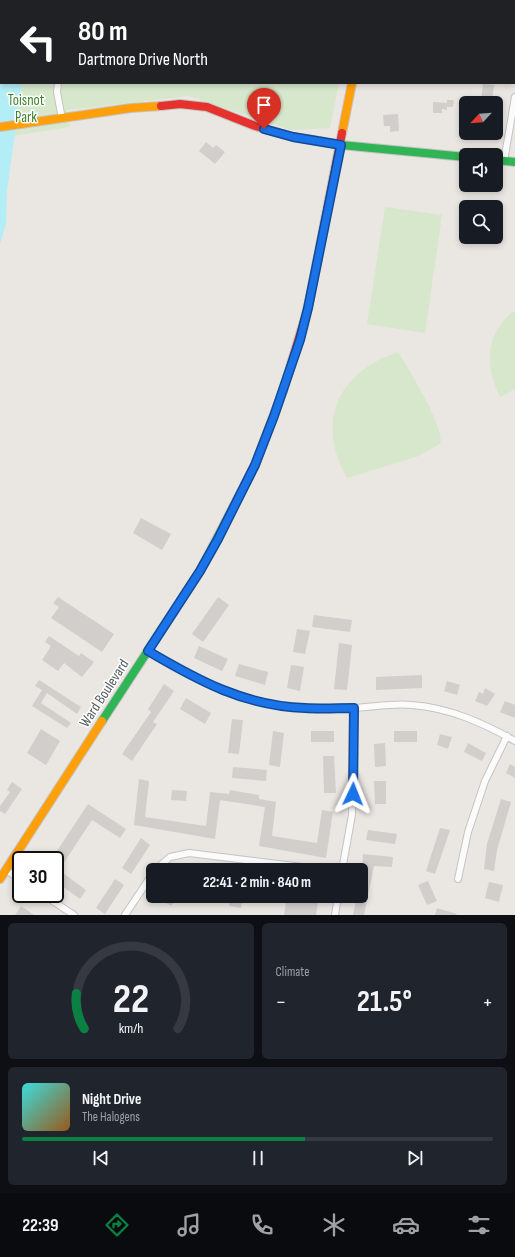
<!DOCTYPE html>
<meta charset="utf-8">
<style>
:root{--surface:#171b24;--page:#20242c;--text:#f1f3f6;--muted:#9ea1a6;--line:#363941;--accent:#0b8043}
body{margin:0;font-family:"Sofia Sans Condensed",sans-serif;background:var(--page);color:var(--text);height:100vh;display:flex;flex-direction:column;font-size:15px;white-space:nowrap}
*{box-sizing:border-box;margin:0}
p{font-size:13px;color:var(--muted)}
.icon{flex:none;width:22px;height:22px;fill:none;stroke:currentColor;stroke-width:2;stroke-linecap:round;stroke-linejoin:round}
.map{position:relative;height:915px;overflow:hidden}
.details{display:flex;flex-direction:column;gap:8px;padding:8px;background:#0d0f14;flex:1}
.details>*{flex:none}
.hud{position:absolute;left:0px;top:0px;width:515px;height:84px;box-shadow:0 2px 6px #0003;background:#202124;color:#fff;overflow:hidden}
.needle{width:26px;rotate:244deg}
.tools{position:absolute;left:459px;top:96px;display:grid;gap:8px}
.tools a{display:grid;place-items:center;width:44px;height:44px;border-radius:6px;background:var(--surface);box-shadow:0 2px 6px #0003;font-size:20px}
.speed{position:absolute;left:12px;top:851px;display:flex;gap:8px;font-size:20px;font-weight:700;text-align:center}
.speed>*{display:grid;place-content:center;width:52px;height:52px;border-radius:50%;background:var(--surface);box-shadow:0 2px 6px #0003;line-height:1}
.speed .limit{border:2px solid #111;border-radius:6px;background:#fff;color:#111}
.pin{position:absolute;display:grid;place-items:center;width:34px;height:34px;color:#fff;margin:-41px -17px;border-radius:50% 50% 50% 0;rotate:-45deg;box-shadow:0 0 4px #0007}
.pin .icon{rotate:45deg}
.me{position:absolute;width:44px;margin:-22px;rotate:2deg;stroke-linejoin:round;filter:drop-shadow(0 0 3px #0008)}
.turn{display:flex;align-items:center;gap:14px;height:84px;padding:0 12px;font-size:18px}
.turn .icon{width:52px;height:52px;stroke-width:2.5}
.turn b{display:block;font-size:28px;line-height:34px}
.big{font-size:30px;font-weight:700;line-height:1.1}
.details .widget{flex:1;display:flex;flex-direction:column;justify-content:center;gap:6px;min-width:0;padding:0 14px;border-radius:6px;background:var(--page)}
.details .dial{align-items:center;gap:0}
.dial svg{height:104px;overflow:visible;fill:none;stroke:var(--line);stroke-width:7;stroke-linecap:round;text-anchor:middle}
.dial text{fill:var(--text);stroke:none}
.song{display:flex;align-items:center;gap:12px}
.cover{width:48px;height:48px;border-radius:6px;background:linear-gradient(135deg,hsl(180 70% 55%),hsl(30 70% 35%))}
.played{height:4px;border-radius:2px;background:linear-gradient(90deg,var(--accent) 60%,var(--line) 60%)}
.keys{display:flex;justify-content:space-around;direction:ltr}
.heat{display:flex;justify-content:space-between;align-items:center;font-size:22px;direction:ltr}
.details .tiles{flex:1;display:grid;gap:8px;grid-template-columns:1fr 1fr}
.widget:last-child{grid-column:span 2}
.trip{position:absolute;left:146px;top:863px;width:222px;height:40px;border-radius:6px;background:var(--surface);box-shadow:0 2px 6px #0003;font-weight:700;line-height:40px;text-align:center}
.menu{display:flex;height:64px;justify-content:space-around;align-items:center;background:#090b0e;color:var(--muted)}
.menu .icon{width:28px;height:28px}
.menu .active{color:var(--accent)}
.menu b{font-size:18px;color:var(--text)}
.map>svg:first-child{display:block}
</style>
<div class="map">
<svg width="515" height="915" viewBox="0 0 515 915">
<rect width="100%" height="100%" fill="#eae6e2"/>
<path fill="#d6e7cb" d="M 0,0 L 356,0 L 1,1 L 1,83 L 339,83 L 330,128 L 290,130 L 189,96 L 67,110 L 70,127 L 0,138 Z
M 385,207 L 442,215 L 425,333 L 367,324 Z
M 515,310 L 515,389 L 500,397 C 485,365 484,334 515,310 Z
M 398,352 C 408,368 446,429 440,444 L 419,456 L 347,478 C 315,421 338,372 398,352 Z"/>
<path fill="#b3edf6" d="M 0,0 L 53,0 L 1,1 L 1,83 L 22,83 L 7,190 L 6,223 L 0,244 Z"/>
<path fill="#d1cecc" d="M 483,84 L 494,85 L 492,102 L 481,101 Z
M 447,100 L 454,100 L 453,107 L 447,107 L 447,110 L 442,109 L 442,113 L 433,113 L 433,102 L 447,103 Z
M 398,114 L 399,131 L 390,132 L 390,126 L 384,126 L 383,115 Z
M 206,142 L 213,148 L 216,145 L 225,152 L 215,164 L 199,151 Z
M 141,518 L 171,534 L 162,550 L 133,533 Z
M 58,597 L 114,634 L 102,652 L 51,618 L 59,607 L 53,603 Z
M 218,597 L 229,605 L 203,642 L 192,634 Z
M 314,615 L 352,620 L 350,632 L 312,627 Z
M 297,629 L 310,631 L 305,654 L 293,652 Z
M 49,636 L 79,656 L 81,653 L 94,662 L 82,677 L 64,663 L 58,671 L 42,660 L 51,646 L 45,642 Z
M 339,643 L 352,645 L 347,690 L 334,689 Z
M 199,646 L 228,659 L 222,671 L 194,658 Z
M 239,664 L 268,672 L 265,685 L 235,676 Z
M 291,665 L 304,667 L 300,691 L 287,688 Z
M 422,675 L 422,688 L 376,690 L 376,677 Z
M 39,680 L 81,707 L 77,714 L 47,693 L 41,703 L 71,723 L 67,728 L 32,706 L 42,690 L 35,686 Z
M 447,681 L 460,685 L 457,695 L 444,691 Z
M 164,684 L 174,691 L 153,722 L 157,724 L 132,761 L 122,754 L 151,712 L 148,709 Z
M 485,688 L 495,694 L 487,706 L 475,701 L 479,692 L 483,694 Z
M 186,698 L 211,713 L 205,724 L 180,709 Z
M 505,701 L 515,705 L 515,718 L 500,712 Z
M 232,719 L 243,720 L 239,754 L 228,753 Z
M 41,729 L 60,741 L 46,765 L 27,753 Z
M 273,731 L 284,733 L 280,767 L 269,765 Z
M 311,731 L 334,731 L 334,742 L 311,742 Z
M 394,731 L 417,731 L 417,742 L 394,742 Z
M 440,734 L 452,737 L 448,749 L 437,745 Z
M 385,743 L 386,766 L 375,767 L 374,744 Z
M 468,743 L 486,753 L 482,761 L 464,752 Z
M 323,756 L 334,756 L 336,793 L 324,793 Z
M 510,764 L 515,767 L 515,778 L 506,773 Z
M 233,767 L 267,770 L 266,781 L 232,778 Z
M 139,779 L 149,781 L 145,817 L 206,826 L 210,792 L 229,794 L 230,790 L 259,795 L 259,799 L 276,802 L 272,836 L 317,843 L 322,810 L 333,812 L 326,858 L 259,846 L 265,807 L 220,800 L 215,839 L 134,825 Z
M 374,781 L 386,781 L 386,804 L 375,804 Z
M 12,782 L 22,789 L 5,814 L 0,811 L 0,806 L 10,792 L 7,790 Z
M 172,790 L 187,791 L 186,801 L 171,800 Z
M 501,799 L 511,802 L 497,850 L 494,871 L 484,869 L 487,844 Z
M 88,804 L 126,829 L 120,838 L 92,820 L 59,870 L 86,890 L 80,899 L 55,881 L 55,858 L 53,857 Z
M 440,828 L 450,830 L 435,874 L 426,871 Z
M 368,830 L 397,834 L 395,844 L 366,840 Z
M 141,838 L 150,845 L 131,874 L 122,868 Z
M 363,854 L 393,857 L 392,867 L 374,866 L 364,915 L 353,915 L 357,896 L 361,896 Z
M 115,879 L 124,885 L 105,914 L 96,908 Z
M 428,881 L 437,901 L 427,905 L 418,885 Z
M 489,882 L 503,885 L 499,902 L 485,898 Z
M 164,896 L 178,896 L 171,906 L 162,900 Z
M 231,896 L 243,896 L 241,908 L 229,906 Z
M 287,896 L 319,897 L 316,915 L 284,915 Z
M 21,906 L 34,915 L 15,915 Z
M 437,908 L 457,914 L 456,915 L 435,915 Z"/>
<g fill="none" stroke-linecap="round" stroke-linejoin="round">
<defs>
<path id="street" d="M 173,1 L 175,0
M 514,23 L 515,23
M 58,83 L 57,92 L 62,119
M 504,161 L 515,97
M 148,651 C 189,675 228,697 276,705 C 302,710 329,709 355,708 C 374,707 393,703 412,705 C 450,708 483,723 515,741
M 6,870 L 21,880
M 155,870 L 170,857 L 189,853 L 327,870
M 342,870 L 352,815 L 354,708
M 458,879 L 468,832 L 485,781 L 507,736
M 42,894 L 74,915
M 125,915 L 153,873
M 335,915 L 338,896"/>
<path id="fast" d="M 367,1 L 368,0
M 313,140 L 341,145 L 466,157
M 496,160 L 515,162
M 102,721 L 200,571 L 255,465 L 283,391"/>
<path id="slow" d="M 0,127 L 131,108 L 161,106
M 342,133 L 352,83
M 0,879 L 102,721"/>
<path id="jam" d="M 161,106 L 180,104 L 207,107 L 255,126 L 293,137 L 313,140
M 283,391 L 308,308 L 342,133"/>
</defs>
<use href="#street" stroke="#c5c4c3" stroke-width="8"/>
<use href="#fast" stroke="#c4c4c3" stroke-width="10"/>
<use href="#slow" stroke="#c4c4c3" stroke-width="10"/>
<use href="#jam" stroke="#c4c4c3" stroke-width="10"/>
<use href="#street" stroke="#fcfbfb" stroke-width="6"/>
<use href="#fast" stroke="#30b455" stroke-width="8"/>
<use href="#slow" stroke="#ff9f0a" stroke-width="8"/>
<use href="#jam" stroke="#e5322d" stroke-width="8"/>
</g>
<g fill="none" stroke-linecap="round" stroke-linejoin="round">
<defs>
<path id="route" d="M 264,129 L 293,137 L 341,145 L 308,308 L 300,340 L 274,416 L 255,465 L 218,539 L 200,571 L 148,651 C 199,681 245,706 305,708 C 321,709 338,708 354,708 L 353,794"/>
</defs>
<use href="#route" stroke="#114b97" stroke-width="10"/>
<use href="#route" stroke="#1a73e8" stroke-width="7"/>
</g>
<g text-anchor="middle" stroke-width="3" stroke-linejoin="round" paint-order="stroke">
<g font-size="15" fill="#41832e" stroke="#fff">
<text x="26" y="105">Toisnot<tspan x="26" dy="17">Park</tspan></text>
</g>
<g font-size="15" fill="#585f61" stroke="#fff">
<text transform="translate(104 693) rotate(-57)" y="5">Ward Boulevard</text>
</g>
</g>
</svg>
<div class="tools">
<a><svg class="needle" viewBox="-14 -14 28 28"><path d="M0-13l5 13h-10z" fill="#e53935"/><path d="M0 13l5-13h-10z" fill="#9ea1a6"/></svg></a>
<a><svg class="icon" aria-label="sound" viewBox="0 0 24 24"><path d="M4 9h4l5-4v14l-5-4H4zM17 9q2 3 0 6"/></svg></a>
<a><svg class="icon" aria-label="search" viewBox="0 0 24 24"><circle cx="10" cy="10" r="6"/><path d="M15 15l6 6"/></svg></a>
</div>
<div class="speed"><div class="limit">30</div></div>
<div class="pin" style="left:264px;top:129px;background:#d93025"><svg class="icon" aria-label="arrive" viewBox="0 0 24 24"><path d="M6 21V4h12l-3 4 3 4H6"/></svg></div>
<svg class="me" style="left:353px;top:794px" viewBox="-20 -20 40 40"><path d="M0-17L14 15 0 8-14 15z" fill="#1a73e8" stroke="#fff" stroke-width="4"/></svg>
<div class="trip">22:41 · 2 min · 840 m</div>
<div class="hud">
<div class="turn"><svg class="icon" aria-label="left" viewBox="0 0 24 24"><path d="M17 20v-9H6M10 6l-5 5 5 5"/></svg><div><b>80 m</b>Dartmore Drive North</div></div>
</div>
</div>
<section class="details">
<div class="tiles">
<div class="widget dial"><svg viewBox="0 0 100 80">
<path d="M14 69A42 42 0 1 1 86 69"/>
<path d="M14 69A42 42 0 0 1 8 42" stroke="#0b8043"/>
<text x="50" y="56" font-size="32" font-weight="700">22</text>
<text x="50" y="72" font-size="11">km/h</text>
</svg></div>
<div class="widget"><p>Climate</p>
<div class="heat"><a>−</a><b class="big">21.5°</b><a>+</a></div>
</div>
<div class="widget">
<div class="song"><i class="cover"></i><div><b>Night Drive</b><p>The Halogens</p></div></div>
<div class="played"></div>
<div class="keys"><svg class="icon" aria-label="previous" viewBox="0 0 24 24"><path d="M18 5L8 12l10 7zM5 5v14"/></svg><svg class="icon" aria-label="pause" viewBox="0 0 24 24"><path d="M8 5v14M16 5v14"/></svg><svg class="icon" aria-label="next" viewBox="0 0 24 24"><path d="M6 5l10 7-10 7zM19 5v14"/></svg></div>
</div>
</div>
</section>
<nav class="menu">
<b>22:39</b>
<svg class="icon active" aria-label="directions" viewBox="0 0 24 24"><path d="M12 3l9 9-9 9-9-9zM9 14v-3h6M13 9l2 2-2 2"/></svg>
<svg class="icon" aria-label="music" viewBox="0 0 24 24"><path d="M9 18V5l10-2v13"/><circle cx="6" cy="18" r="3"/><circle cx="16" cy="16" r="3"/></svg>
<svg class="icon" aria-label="phone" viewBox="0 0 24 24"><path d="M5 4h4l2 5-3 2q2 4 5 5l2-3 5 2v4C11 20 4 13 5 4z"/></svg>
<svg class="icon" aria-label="climate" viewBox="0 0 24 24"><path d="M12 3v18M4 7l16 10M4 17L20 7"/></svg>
<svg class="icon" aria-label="car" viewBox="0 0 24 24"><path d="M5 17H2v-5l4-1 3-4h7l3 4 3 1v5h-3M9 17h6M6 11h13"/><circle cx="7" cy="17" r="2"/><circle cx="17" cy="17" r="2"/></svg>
<svg class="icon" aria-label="filters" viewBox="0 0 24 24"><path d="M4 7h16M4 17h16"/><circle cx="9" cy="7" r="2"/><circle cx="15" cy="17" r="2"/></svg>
</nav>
